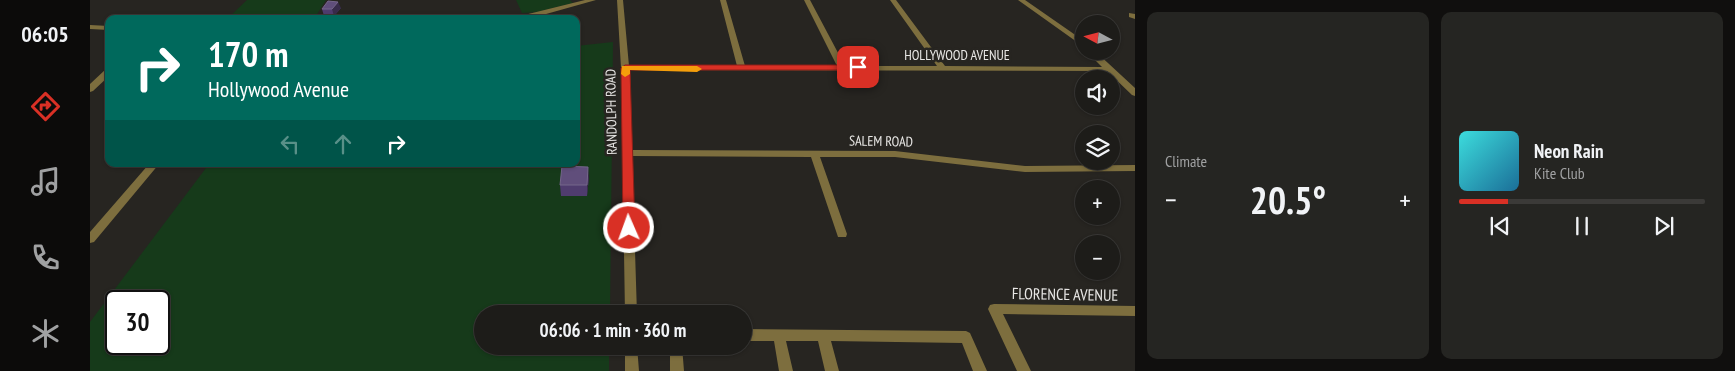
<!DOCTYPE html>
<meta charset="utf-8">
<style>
:root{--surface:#1d1c19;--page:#252522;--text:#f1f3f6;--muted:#a0a1a2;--line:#3b3a38;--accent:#d93025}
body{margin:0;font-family:"PT Sans Narrow",sans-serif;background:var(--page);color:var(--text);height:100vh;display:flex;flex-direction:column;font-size:19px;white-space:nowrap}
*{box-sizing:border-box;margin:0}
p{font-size:16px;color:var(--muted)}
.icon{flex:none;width:28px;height:28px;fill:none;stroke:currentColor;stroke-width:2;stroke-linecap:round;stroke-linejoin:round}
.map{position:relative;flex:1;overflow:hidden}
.details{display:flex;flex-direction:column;gap:12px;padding:12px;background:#100f0e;width:600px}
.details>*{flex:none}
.top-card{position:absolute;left:15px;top:15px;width:475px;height:152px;border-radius:10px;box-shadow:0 1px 4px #0004,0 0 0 1px var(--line);background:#00695c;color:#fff;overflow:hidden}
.needle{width:32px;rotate:277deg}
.controls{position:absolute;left:985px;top:15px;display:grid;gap:10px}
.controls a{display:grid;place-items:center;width:45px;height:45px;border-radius:50%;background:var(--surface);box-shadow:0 1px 4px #0004,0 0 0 1px var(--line);font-size:25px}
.speed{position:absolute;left:15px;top:290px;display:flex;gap:10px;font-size:25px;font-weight:700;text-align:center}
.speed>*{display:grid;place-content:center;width:65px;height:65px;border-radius:50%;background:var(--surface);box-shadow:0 1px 4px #0004,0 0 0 1px var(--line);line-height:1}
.speed .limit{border:2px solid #111;border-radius:8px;background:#fff;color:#111}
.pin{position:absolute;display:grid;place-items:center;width:42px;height:42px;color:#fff;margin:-21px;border-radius:10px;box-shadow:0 2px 8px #0006}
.me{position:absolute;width:55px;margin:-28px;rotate:358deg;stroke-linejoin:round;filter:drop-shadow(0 0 4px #0008)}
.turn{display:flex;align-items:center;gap:18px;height:105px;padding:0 20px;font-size:22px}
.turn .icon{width:65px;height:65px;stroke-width:2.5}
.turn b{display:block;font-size:35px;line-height:42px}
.lanes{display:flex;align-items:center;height:48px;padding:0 20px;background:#0003;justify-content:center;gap:25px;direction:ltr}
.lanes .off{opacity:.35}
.big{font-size:38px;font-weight:700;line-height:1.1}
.details .tile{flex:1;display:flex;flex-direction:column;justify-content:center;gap:8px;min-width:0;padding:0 18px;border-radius:10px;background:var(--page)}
.song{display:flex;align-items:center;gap:15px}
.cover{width:60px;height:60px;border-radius:8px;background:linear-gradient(135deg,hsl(180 70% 55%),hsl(200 70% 35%))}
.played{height:5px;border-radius:2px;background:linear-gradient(90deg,var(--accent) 20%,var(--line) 20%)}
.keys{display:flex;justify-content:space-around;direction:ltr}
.heat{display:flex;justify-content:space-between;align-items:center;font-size:28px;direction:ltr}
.details .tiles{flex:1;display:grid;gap:12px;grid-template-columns:repeat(2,1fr)}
.trip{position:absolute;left:384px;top:305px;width:278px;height:50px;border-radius:25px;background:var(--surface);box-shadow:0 1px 4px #0004,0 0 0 1px var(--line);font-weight:700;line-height:50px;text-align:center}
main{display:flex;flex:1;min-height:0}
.menu{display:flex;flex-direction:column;width:90px;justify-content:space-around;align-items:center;background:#0c0b0a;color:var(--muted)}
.menu .icon{width:35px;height:35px}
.menu .active{color:var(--accent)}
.menu b{font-size:22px;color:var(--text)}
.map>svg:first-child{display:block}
</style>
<main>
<nav class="menu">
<b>06:05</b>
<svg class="icon active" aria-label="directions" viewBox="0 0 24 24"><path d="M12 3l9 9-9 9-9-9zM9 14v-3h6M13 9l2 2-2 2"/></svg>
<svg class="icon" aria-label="music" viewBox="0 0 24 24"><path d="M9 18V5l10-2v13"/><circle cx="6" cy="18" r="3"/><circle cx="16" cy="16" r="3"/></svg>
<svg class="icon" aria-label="phone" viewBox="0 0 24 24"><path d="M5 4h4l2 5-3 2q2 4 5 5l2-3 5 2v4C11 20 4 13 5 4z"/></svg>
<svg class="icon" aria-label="climate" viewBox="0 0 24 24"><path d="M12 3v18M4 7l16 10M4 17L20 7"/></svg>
</nav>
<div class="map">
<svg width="1045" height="371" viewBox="0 0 1045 371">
<rect width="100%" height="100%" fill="#272521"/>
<path fill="#163a1a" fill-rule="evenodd" d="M 157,0 L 236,0 L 224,19 L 137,19 Z
M 426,0 L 480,0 L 483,3 L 447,12 L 432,13 Z
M 523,42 L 520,314 L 392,314 L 392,346 L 519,346 L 519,371 L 0,371 L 0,322 L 119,164 L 486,164 L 486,46 ZM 26,301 L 69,301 L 69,344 L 26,344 Z"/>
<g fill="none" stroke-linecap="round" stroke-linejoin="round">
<path fill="#7d6e3e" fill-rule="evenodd" d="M 495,0 L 506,0 L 449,16 L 434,19 L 418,19 Z
M 527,0 L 533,0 L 539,66 L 647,66 L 630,0 L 636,0 L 655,66 L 747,66 L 714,0 L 720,0 L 755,66 L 847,66 L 800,0 L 806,0 L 855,66 L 1012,67 L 996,51 L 1005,51 L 1045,88 L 1045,96 L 1042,95 L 1017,71 L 539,70 L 542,150 L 805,151 L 935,166 L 1045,165 L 1045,171 L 935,172 L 805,157 L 730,157 L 757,234 L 756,237 L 748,237 L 747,234 L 721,157 L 542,156 L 547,314 L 535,314 L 531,68 Z
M 928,0 L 935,0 L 994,41 L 994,47 Z
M 1039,13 L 1045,14 L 1045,19 L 1039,17 Z
M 0,25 L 19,26 L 19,30 L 0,29 Z
M 16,69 L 19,69 L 19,76 L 3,91 L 0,92 L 0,84 Z
M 59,164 L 69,164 L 4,242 L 0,243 L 0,232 Z
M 904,304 L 1045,306 L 1045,316 L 913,314 L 941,371 L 927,371 L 898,309 L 900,305 Z
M 652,329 L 876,331 L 880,333 L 897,371 L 883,371 L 872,343 L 741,341 L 749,371 L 735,371 L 728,341 L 696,341 L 703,371 L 689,371 L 684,341 L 652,341 Z
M 535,346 L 547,346 L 549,371 L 535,371 Z
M 580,346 L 592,346 L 594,371 L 580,371 Z"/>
</g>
<path fill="#4f3c6e" d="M 251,8 L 244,16 L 234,16 L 232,9 Z
M 499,177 L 497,196 L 471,196 L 470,185 Z"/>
<path fill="#382b4a" d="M 248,2 L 251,8 L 244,16 L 242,9 Z
M 498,167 L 499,177 L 497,196 L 497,185 Z"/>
<path fill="#604e7b" stroke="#75668b" d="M 238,1 L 248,2 L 242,9 L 232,9 Z
M 472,166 L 498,167 L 497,185 L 470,185 Z"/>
<path fill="#d93025" stroke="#8d1f18" d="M 535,65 L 768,65 L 772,67 L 768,70 L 540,70 L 545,228 L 539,233 L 533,228 L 531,68 Z"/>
<path fill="#f59e0b" d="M 532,66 L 607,66 L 612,69 L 607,72 L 540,70 L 540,74 L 535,77 L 531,74 Z"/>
<g text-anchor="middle" stroke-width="5" stroke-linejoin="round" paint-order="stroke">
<g font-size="14" fill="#e8e7e5" stroke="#272521">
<text x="867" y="60">HOLLYWOOD AVENUE</text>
<text transform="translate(521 112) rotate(-91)" y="5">RANDOLPH ROAD</text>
<text transform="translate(791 141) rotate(1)" y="5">SALEM ROAD</text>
</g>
<g font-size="16" fill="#e8e7e5" stroke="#272521">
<text transform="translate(975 294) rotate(1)" y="6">FLORENCE AVENUE</text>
</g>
</g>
</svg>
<div class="controls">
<a><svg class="needle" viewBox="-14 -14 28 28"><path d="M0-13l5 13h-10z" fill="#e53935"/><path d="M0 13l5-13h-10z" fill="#a0a1a2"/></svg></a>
<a><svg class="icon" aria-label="sound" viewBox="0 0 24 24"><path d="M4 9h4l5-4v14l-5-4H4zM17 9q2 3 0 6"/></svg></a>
<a><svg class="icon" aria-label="layers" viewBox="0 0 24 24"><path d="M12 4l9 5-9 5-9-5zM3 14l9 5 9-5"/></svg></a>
<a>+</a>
<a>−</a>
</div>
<div class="speed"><div class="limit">30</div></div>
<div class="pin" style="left:768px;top:67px;background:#d93025"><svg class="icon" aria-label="arrive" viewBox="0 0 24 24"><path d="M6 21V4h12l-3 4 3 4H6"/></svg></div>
<svg class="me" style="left:539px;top:228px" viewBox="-20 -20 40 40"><circle r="17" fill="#d93025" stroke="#fff" stroke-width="3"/><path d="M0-11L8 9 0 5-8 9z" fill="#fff"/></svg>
<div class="trip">06:06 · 1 min · 360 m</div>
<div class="top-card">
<div class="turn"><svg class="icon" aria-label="right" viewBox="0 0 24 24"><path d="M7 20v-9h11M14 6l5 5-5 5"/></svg><div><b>170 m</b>Hollywood Avenue</div></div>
<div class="lanes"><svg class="icon off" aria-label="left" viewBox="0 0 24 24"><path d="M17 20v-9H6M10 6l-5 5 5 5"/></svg><svg class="icon off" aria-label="ahead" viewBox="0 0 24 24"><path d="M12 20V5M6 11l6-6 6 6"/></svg><svg class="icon" aria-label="right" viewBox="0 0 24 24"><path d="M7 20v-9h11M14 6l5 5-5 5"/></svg></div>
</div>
</div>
<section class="details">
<div class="tiles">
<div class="tile"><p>Climate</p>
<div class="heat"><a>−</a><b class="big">20.5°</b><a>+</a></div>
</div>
<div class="tile">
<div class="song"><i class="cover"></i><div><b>Neon Rain</b><p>Kite Club</p></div></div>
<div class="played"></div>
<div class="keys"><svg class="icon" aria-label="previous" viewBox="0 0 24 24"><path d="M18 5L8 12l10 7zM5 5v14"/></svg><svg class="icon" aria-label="pause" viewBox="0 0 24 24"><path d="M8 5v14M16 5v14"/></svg><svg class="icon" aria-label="next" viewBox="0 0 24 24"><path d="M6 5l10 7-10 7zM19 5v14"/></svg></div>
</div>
</div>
</section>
</main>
